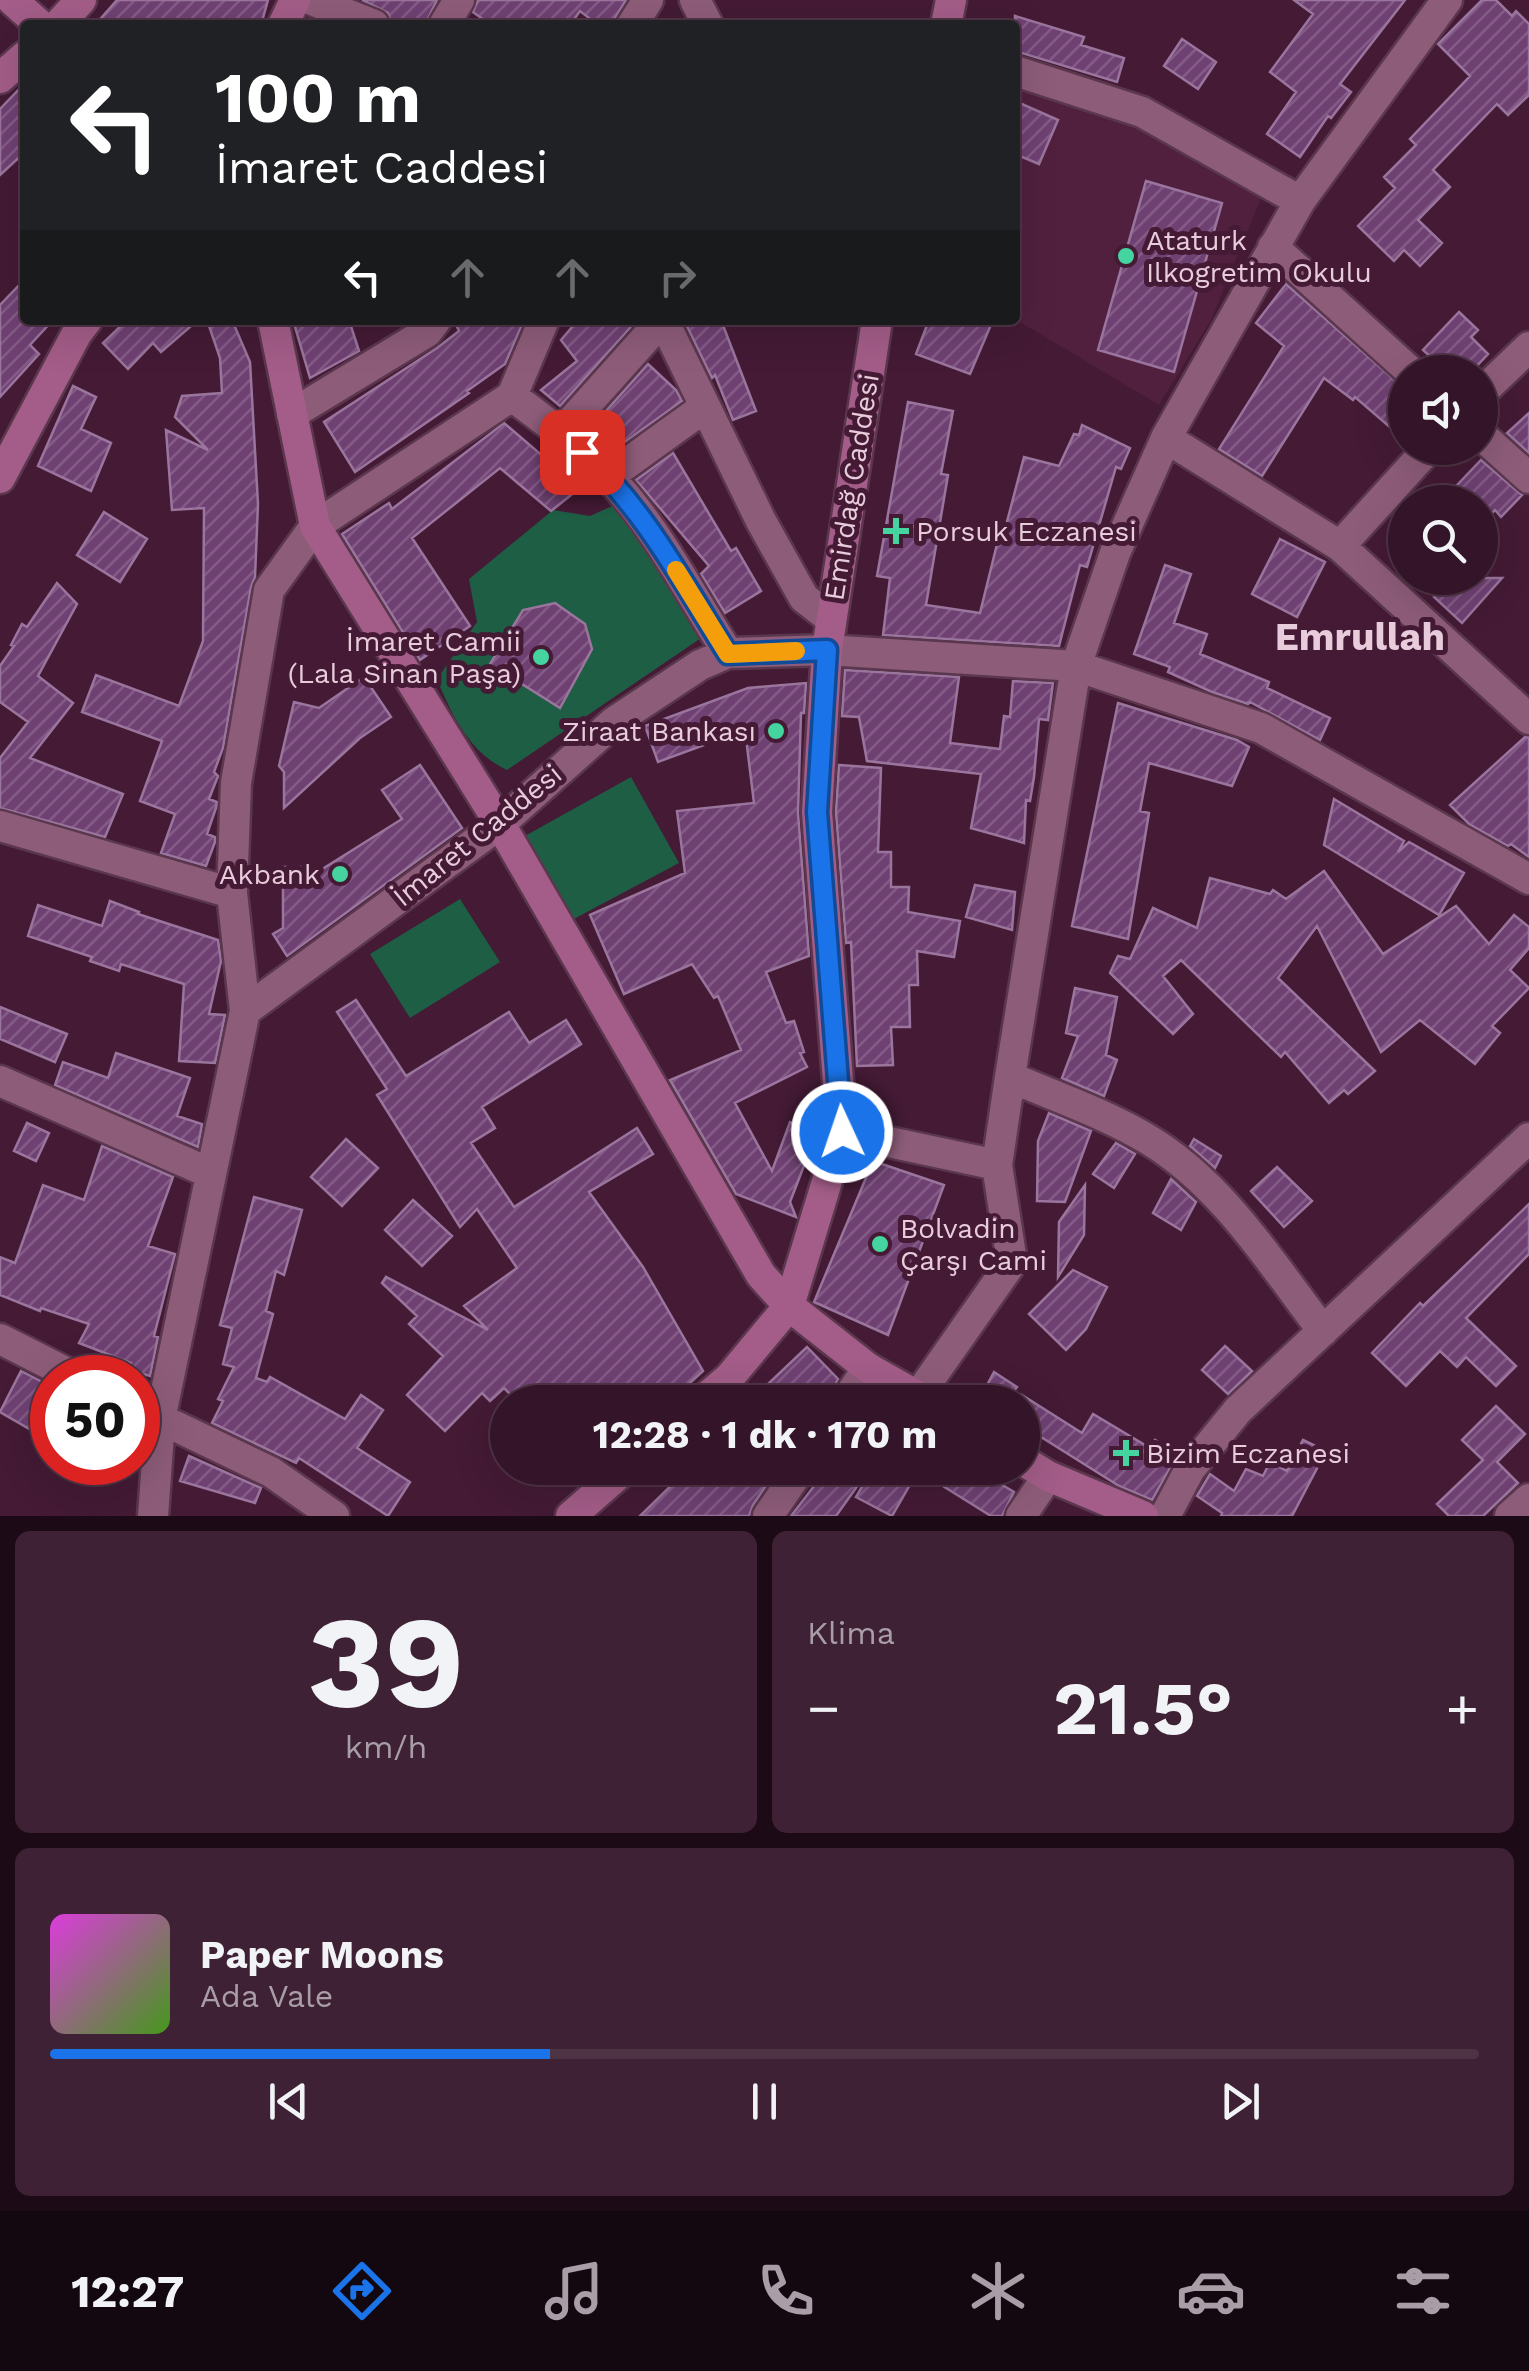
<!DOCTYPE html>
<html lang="tr">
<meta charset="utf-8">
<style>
:root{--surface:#331428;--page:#3e2134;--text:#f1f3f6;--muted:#a99ea8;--line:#4e3345;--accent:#1a73e8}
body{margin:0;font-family:"Work Sans",sans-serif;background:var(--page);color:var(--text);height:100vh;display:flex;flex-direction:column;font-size:38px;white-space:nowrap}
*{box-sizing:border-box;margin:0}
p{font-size:32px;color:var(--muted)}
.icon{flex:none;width:55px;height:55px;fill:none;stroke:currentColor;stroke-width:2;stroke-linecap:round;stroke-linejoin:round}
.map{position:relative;height:1516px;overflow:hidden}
.drawer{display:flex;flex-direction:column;gap:15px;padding:15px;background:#1c0b16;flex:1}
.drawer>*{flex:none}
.guide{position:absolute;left:20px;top:20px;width:1000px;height:305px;border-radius:10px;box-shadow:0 10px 40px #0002,0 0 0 2px var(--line);background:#202124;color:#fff;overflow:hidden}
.tools{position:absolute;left:1388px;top:355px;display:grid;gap:20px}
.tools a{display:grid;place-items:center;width:110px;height:110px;border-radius:50%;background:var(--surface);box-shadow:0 10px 40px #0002,0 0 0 2px var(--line);font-size:50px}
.speed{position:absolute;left:30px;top:1355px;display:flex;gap:20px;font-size:50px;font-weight:700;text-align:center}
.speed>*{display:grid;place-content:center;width:130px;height:130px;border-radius:50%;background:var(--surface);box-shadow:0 10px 40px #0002,0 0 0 2px var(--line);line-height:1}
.speed .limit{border:15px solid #d22;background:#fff;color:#111}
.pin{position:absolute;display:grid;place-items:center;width:85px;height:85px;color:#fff;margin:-42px;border-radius:20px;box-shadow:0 5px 15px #0006}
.me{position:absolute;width:110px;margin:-55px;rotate:357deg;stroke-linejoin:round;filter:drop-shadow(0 0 8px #0008)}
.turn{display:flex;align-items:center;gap:35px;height:210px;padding:0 30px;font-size:45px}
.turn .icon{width:130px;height:130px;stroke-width:2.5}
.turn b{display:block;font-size:70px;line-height:85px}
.lanes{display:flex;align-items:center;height:95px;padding:0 30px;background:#0003;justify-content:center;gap:50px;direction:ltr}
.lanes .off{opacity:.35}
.big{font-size:75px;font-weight:700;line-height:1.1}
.drawer .tile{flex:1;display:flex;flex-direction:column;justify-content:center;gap:15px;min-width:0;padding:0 35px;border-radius:15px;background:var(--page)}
.drawer .dial{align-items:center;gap:0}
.dial b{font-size:130px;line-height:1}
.song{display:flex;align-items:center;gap:30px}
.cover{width:120px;height:120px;border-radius:15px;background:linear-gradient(135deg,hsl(300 70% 55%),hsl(100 70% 35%))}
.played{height:10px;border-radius:5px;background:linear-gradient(90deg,var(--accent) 35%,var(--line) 35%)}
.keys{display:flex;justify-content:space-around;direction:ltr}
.heat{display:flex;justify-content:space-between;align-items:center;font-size:55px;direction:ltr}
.drawer .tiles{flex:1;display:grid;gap:15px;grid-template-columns:1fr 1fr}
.tile:last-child{grid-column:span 2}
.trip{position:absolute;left:490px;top:1385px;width:550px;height:100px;border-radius:50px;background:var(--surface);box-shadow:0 10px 40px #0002,0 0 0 2px var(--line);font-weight:700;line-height:100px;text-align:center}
.menu{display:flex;height:160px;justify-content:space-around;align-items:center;background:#140810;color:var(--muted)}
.menu .icon{width:70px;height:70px}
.menu .selected{color:var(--accent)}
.menu b{font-size:45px;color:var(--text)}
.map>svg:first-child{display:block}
</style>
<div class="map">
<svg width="1529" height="1516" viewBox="0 0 1529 1516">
<defs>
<pattern id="building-hatch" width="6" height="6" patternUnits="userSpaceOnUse" patternTransform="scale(2.5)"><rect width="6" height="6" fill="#6f4173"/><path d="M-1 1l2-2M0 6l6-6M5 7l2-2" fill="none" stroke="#845b86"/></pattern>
</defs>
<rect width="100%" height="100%" fill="#441a35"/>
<path fill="#51203f" d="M 1015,88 L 1141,122 L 1263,194 L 1211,320 L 1159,405 L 1015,319 Z"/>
<path fill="#1d5e45" d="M 623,501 L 707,634 L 507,770 C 470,753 452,716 437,679 L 477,622 L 469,579 L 553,510 L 590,516 Z
M 631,777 L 679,863 L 570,921 L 523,837 Z
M 460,899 L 500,962 L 410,1018 L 370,954 Z"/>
<path fill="url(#building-hatch)" stroke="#9a759d" stroke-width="2.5" d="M 117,0 L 268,0 L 261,25 L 95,25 Z
M 362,0 L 437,0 L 425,25 L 392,25 L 388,13 Z
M 478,0 L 626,0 L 611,25 L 598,25 L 580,11 L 570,25 L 491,25 L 473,12 Z
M 1294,0 L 1405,0 L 1340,84 L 1351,92 L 1331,118 L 1328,116 L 1300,157 L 1267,134 L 1296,92 L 1270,72 L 1313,14 Z
M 1482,0 L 1496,0 L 1512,16 L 1516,11 L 1529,24 L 1529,95 L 1508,115 L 1497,104 L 1433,170 L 1450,187 L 1418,220 L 1442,243 L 1420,266 L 1404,250 L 1394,261 L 1358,226 L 1395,188 L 1384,177 L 1416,145 L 1410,139 L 1470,76 L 1438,44 Z
M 1015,16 L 1084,37 L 1081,45 L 1124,58 L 1117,82 L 1015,51 Z
M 1182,39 L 1216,62 L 1198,89 L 1164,66 Z
M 25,83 L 25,152 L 0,175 L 0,109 Z
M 1015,101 L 1058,120 L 1039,164 L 1015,154 Z
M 1146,181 L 1222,203 L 1174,372 L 1098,350 Z
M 25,279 L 25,320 L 53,320 L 30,345 L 39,354 L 0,397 L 0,305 Z
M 1286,284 L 1405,389 L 1405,440 L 1355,397 L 1353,400 L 1324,378 L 1262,476 L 1219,449 L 1284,346 L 1256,323 Z
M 1459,312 L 1478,330 L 1471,337 L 1488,354 L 1471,372 L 1447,372 L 1423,350 Z
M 127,320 L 198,320 L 161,352 L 153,343 L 128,369 L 103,343 Z
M 207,320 L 232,320 L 250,362 L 258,504 L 255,577 L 251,587 L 223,748 L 214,772 L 218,776 L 209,799 L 217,802 L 216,808 L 207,834 L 215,837 L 215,842 L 206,866 L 161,853 L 175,814 L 140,801 L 162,741 L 82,712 L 96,675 L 179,706 L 203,641 L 204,508 L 172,510 L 166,430 L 208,450 L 175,417 L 182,396 L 222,393 L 220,358 Z
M 293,320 L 349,320 L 359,351 L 310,378 Z
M 454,320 L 524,320 L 505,364 L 467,391 L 469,393 L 355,472 L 324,422 L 437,348 L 459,331 Z
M 578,320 L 637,320 L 560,406 L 541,390 L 577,361 L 561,340 Z
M 684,320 L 721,320 L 756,411 L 733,420 L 715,375 L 712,378 Z
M 929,320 L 993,320 L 970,374 L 916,354 Z
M 648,364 L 676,390 L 682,401 L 611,452 L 588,431 Z
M 73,386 L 96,397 L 81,429 L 111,443 L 91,491 L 38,466 Z
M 908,402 L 953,411 L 941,474 L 948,475 L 926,605 L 980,613 L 1000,532 L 1004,533 L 1024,457 L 1059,466 L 1074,434 L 1079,435 L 1082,425 L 1130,448 L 1121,469 L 1116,467 L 1087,567 L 1080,565 L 1059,646 L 883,635 L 890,578 L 877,576 Z
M 1529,413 L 1529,453 L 1507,433 Z
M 504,423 L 580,488 L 551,511 L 500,468 L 412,538 L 470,626 L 420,660 L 342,534 L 389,503 L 392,509 Z
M 673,453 L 731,551 L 736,548 L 761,591 L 725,613 L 701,574 L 709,566 L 636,480 Z
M 1481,460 L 1522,495 L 1501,517 L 1495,510 L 1480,526 L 1480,502 L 1441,502 Z
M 104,512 L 147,539 L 120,582 L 77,555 Z
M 1280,539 L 1325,562 L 1297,617 L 1252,594 Z
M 1165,565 L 1191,574 L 1174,623 L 1207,634 L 1200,654 L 1269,682 L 1267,688 L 1330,718 L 1320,740 L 1250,702 L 1248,704 L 1212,692 L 1168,672 L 1170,667 L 1134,654 Z
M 1451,578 L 1502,578 L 1462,623 L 1434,597 Z
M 57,583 L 77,604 L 38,676 L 73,703 L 30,758 L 123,794 L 105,837 L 0,808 L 0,758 L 28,722 L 0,702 L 0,666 L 14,646 L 11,645 L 22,624 L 27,627 Z
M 555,603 L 585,624 L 592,649 L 560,708 L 490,664 L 523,610 Z
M 845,670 L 959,677 L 950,743 L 1000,749 L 1004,716 L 1010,717 L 1013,681 L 1053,683 L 1048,720 L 1039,719 L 1034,777 L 1030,801 L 1026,800 L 1024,843 L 971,828 L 981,774 L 867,761 L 859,717 L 842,716 Z
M 364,677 L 391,717 L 360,738 L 284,808 L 284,772 L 279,766 L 294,702 L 319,708 Z
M 806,683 L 804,713 L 801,713 L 798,813 L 809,956 L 766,972 L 786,1023 L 794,1021 L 804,1052 L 800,1053 L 807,1067 L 735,1103 L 772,1171 L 790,1122 L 817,1132 L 790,1202 L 796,1217 L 736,1194 L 670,1080 L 741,1050 L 718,996 L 714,998 L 692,964 L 624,994 L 590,915 L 685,873 L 677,811 L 754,803 L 745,730 L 658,762 L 645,726 L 748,688 Z
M 1118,703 L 1237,740 L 1249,747 L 1232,786 L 1149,763 L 1140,811 L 1149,813 L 1128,939 L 1072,926 Z
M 1525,737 L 1529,737 L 1529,857 L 1511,844 L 1508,846 L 1469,824 L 1450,805 Z
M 420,765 L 462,828 L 287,956 L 273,934 L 283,928 L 283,867 L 308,867 L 308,878 L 402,819 L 382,790 Z
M 839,765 L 881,768 L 878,852 L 891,852 L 891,887 L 909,887 L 908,912 L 960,921 L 954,957 L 917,951 L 918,985 L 909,985 L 910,1027 L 891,1027 L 893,1065 L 857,1066 L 851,942 L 846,943 L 836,812 Z
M 1334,799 L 1404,841 L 1398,852 L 1409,842 L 1464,873 L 1439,915 L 1324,845 Z
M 1324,871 L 1383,954 L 1456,906 L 1489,944 L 1514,915 L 1529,927 L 1529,948 L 1510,970 L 1529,988 L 1492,1026 L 1500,1033 L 1475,1064 L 1420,1020 L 1381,1052 L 1317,926 L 1278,978 L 1375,1071 L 1348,1094 L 1344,1090 L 1329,1103 L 1285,1052 L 1281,1057 L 1181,960 L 1163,976 L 1193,1014 L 1173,1034 L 1110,973 L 1118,956 L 1130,959 L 1153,908 L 1197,928 L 1210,878 L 1270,894 L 1273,890 L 1286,899 Z
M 975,885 L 1015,892 L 1012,930 L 966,917 Z
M 110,901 L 139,912 L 138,914 L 218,940 L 221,961 L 209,1014 L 225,1015 L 215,1063 L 179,1061 L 184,984 L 121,964 L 119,971 L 90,961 L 92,957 L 28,936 L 38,905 L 102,926 Z
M 1075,988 L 1117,997 L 1106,1055 L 1117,1060 L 1104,1096 L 1062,1078 L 1078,1036 L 1066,1033 Z
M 356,1000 L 406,1076 L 509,1012 L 529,1043 L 566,1020 L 581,1044 L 482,1107 L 495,1128 L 471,1143 L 514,1207 L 637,1128 L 653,1154 L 589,1192 L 643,1267 L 703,1371 L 669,1402 L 518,1402 L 504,1388 L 490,1401 L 482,1393 L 445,1431 L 407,1395 L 443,1356 L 409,1324 L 417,1316 L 382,1283 L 386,1277 L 488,1330 L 464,1306 L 517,1268 L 477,1209 L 460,1227 L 377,1095 L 387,1089 L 337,1012 Z
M 0,1007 L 67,1034 L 55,1062 L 0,1039 Z
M 116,1053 L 190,1078 L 177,1116 L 202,1124 L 198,1147 L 55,1085 L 63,1062 L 108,1078 Z
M 1049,1113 L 1091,1131 L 1065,1202 L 1037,1201 L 1038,1141 Z
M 27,1123 L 49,1133 L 36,1161 L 14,1151 Z
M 346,1139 L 378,1168 L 342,1206 L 311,1177 Z
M 1194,1139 L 1221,1156 L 1215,1168 L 1190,1146 Z
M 1116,1143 L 1135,1154 L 1114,1188 L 1093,1174 Z
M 102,1146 L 173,1177 L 148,1246 L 175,1254 L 154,1336 L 158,1337 L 150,1376 L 129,1370 L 131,1363 L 79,1343 L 89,1324 L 41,1308 L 40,1311 L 0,1295 L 0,1257 L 15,1263 L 43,1185 L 84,1200 Z
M 873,1161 L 944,1185 L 888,1335 L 814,1302 Z
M 1277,1167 L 1312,1201 L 1284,1227 L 1251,1191 Z
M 1171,1179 L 1196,1202 L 1181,1230 L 1153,1213 Z
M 1085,1185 L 1084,1235 L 1058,1277 L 1059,1222 Z
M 254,1197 L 302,1210 L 284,1275 L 276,1271 L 266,1311 L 273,1314 L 256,1378 L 267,1382 L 270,1377 L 345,1419 L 361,1395 L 383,1410 L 357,1448 L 410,1482 L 388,1516 L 299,1458 L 296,1463 L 212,1423 L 223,1401 L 218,1399 L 234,1367 L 223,1364 L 232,1328 L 220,1325 Z
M 413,1200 L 452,1236 L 422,1266 L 385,1230 Z
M 1529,1204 L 1529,1254 L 1466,1318 L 1516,1366 L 1496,1386 L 1466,1357 L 1457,1367 L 1440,1351 L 1406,1386 L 1372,1353 L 1420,1303 L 1423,1306 Z
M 1073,1270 L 1107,1287 L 1086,1329 L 1066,1350 L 1029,1314 Z
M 1225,1346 L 1252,1371 L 1228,1394 L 1202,1370 Z
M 807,1347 L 838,1379 L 827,1402 L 749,1402 Z
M 21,1371 L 52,1387 L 52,1442 L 0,1412 Z
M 994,1372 L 1017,1387 L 1005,1402 L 978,1402 Z
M 1022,1395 L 1082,1433 L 1093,1414 L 1150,1448 L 1155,1440 L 1178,1454 L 1152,1500 L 1119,1486 L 1022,1425 Z
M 1496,1406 L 1525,1434 L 1497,1462 L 1518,1483 L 1483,1516 L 1449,1516 L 1437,1504 L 1483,1460 L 1462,1440 Z
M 1303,1440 L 1326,1451 L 1292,1516 L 1221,1516 L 1222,1513 L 1197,1496 L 1210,1474 L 1234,1491 L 1246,1469 L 1263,1476 L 1270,1462 L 1287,1471 Z
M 189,1456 L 261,1488 L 255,1503 L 180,1481 Z
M 689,1468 L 774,1468 L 776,1471 L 753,1505 L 749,1516 L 640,1516 Z
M 828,1468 L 849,1468 L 863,1478 L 836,1516 L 791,1516 Z
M 873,1468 L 901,1468 L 915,1476 L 892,1516 L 856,1497 Z
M 914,1468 L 974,1468 L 1014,1492 L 1002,1516 L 991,1516 Z"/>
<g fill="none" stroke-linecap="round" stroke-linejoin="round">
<defs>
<path id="street" d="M 312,0 L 374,25
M 695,0 L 708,25
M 444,25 L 459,0
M 632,25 L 648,0
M 1015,71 L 1142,112 L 1300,201
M 1273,247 L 1411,372
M 663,320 L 761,521 L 804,598 L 831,619
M 1480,394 L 1529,347
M 512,396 C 544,420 578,445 607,475 C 656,526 690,594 728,653
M 292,414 L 427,332 L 436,320
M 561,433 L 662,320
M 1480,434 L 1529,478
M 1166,438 L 1340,546 L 1529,719
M 608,477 L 705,407
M 1340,546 L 1429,448
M 0,826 L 232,893
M 245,1011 L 500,824 L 614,722 L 700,665 L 728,653 L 827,650 L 1076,666 L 1261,728 L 1529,879
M 1010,1077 C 1056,1097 1106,1114 1149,1140 C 1223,1185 1271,1263 1323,1331
M 0,1081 L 210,1173
M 842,1132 L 997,1165
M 0,1339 L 77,1378
M 918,1396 L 1012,1262 L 997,1165 L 1010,1077 L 1076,666 L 1115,553 L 1166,438 L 1300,201 L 1447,0
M 845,1402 L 868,1368
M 138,1408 L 271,1472 L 334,1516
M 153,1516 L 160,1420 L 245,1011 L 232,893 L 236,783 L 269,590 L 315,526 L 512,396 L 544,320
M 768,1516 L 801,1468
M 1021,1516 L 1048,1476
M 1165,1516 L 1190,1469 L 1238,1410 L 1529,1138
M 1510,1516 L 1529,1499"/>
<path id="secondary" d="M 12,0 L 40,25
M 58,25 L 81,0
M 283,25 L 295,0
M 946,25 L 951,0
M 0,78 L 25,56
M 273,320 L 315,526 L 500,824 L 761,1275 L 789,1306 L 868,1368 L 928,1402
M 0,478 L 77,333 L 87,320
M 701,1402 L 729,1378 L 789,1306 L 842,1132 L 817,812 L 827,650 L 877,320
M 1022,1460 L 1048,1476 L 1143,1516
M 571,1516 L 626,1468"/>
</defs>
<use href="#street" stroke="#5b374e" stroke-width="35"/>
<use href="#secondary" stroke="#5b374e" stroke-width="35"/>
<use href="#street" stroke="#8d5c79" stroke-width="30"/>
<use href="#secondary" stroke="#a35d88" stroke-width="30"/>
</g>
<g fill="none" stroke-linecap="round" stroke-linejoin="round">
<defs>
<path id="route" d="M 582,452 C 644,508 684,584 728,654 L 827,650 L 817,812 L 842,1132"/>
</defs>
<use href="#route" stroke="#114b97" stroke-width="25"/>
<use href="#route" stroke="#1a73e8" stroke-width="18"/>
<path stroke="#f59e0b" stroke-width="18" d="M 676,570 L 728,654 L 796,651"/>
</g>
<g fill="#45d49f" stroke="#441a35" stroke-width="4">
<circle cx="1126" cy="256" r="10"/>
<path d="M891 516h10v10h10v10h-10v10h-10v-10h-10v-10h10z"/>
<circle cx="541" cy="657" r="10"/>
<circle cx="776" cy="731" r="10"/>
<circle cx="340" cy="874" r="10"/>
<circle cx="880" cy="1244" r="10"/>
<path d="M1121 1438h10v10h10v10h-10v10h-10v-10h-10v-10h10z"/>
</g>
<g text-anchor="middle" stroke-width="10" stroke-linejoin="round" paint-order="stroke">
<g font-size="28" fill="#e8ccdb" stroke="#441a35" text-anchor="start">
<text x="1146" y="250">Ataturk<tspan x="1146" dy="32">Ilkogretim Okulu</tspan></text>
<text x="916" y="541">Porsuk Eczanesi</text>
<text x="521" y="651" text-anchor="end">İmaret Camii<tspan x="521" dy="32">(Lala Sinan Paşa)</tspan></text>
<text x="756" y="741" text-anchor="end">Ziraat Bankası</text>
<text x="320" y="884" text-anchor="end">Akbank</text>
<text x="900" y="1238">Bolvadin<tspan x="900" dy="32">Çarşı Cami</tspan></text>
<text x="1146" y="1463">Bizim Eczanesi</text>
</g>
<g font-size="28" fill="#e8ccdb" stroke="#441a35">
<text transform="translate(851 487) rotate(-81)" y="10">Emirdağ Caddesi</text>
<text transform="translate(477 835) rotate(-39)" y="10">İmaret Caddesi</text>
</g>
<g font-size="38" font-weight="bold" fill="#e8ccdb" stroke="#441a35">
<text x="1360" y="650">Emrullah</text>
</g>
</g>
</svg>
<div class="tools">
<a><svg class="icon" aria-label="sound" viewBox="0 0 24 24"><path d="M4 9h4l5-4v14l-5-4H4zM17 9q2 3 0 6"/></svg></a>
<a><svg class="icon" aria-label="search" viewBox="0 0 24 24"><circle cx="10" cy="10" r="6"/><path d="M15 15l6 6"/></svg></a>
</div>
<div class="speed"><div class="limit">50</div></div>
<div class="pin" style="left:582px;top:452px;background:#d93025"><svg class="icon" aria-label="arrive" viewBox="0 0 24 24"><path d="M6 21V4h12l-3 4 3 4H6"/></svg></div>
<svg class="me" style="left:842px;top:1132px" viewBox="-20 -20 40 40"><circle r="17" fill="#1a73e8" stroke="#fff" stroke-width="3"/><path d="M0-11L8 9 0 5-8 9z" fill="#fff"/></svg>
<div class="trip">12:28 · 1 dk · 170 m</div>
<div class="guide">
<div class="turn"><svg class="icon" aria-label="left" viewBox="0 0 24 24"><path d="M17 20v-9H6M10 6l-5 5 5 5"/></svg><div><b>100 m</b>İmaret Caddesi</div></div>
<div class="lanes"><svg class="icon" aria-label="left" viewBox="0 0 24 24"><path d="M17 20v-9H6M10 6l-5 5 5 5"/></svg><svg class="icon off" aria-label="ahead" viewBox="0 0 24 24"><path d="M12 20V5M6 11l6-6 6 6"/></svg><svg class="icon off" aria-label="ahead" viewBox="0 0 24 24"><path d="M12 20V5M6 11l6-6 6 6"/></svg><svg class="icon off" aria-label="right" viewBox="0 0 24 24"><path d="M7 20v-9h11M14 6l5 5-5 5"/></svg></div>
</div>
</div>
<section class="drawer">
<div class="tiles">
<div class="tile dial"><b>39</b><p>km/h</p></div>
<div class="tile"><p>Klima</p>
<div class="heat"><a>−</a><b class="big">21.5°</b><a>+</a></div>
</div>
<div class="tile">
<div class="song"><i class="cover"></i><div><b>Paper Moons</b><p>Ada Vale</p></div></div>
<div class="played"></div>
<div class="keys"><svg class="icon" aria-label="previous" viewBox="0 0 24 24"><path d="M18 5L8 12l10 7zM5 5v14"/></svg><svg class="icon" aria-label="pause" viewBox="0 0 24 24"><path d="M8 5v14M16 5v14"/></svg><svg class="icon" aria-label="next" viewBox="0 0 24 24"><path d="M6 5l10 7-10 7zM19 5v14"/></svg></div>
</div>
</div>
</section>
<nav class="menu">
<b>12:27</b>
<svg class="icon selected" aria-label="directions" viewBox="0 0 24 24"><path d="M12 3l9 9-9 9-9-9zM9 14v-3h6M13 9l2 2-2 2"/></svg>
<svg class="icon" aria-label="music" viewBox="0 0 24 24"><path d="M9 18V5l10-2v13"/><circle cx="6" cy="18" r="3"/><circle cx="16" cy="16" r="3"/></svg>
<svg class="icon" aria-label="phone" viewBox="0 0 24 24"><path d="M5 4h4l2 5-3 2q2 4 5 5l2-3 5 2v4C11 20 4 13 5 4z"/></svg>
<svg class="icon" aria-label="climate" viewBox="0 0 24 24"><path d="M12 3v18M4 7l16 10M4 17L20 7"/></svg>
<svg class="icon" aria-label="car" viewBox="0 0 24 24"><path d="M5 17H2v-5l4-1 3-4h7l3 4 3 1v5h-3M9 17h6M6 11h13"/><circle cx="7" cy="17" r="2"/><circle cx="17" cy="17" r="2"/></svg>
<svg class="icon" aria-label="filters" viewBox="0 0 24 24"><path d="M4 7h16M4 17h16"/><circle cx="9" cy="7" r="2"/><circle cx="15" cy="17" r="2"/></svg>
</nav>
